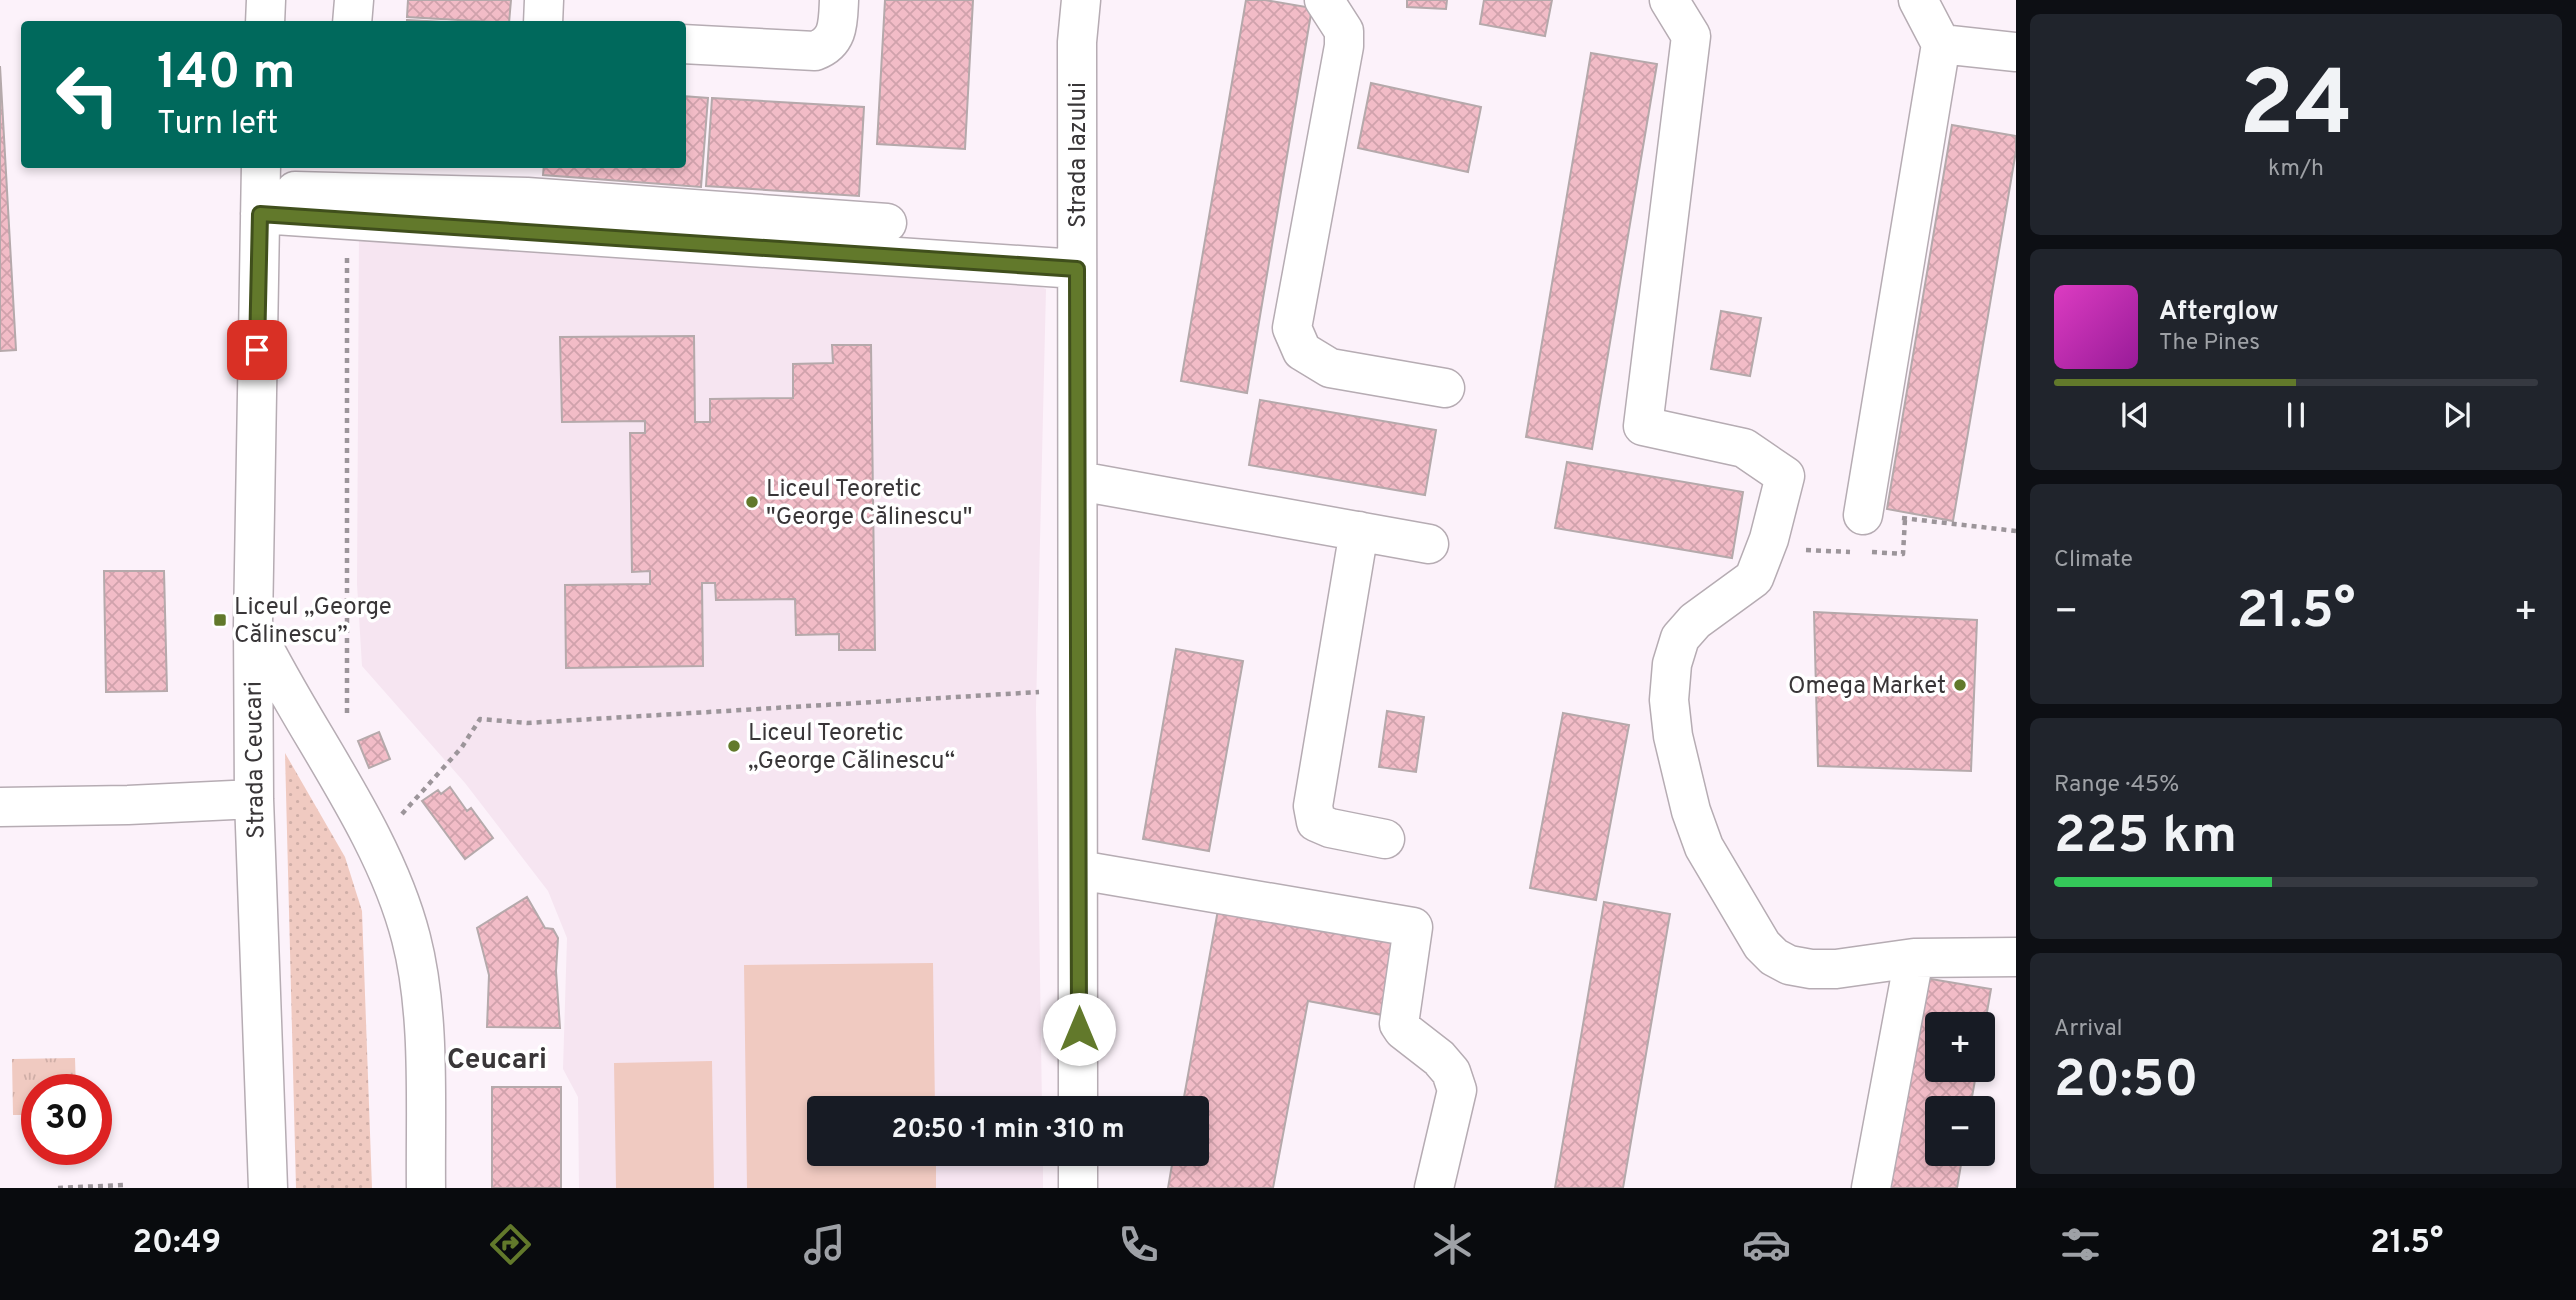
<!DOCTYPE html>
<meta charset="utf-8">
<style>
:root{--surface:#171b24;--page:#20242c;--text:#f1f3f6;--muted:#9ea1a6;--line:#363941;--accent:#62792b}
body{margin:0;font-family:Overpass,sans-serif;background:var(--page);color:var(--text);height:100vh;display:flex;flex-direction:column;font-size:26px;white-space:nowrap}
*{box-sizing:border-box;margin:0}
p{font-size:23px;color:var(--muted)}
.icon{flex:none;width:38px;height:38px;fill:none;stroke:currentColor;stroke-width:2;stroke-linecap:round;stroke-linejoin:round}
.map{position:relative;flex:1;overflow:hidden}
.side{display:flex;flex-direction:column;gap:14px;padding:14px;background:#0d0f14;width:560px}
.side>*{flex:none}
.banner{position:absolute;left:21px;top:21px;width:665px;height:147px;border-radius:7px;box-shadow:0 4px 10px #0003;background:#00695c;color:#fff;overflow:hidden}
.tools{position:absolute;left:1925px;top:1012px;display:grid;gap:14px}
.tools a{display:grid;place-items:center;width:70px;height:70px;border-radius:7px;background:var(--surface);box-shadow:0 4px 10px #0003;font-size:35px}
.speed{position:absolute;left:21px;top:1074px;display:flex;gap:14px;font-size:35px;font-weight:700;text-align:center}
.speed>*{display:grid;place-content:center;width:91px;height:91px;border-radius:50%;background:var(--surface);box-shadow:0 4px 10px #0003;line-height:1}
.speed .limit{border:10px solid #d22;background:#fff;color:#111}
.pin{position:absolute;display:grid;place-items:center;width:60px;height:60px;color:#fff;margin:-30px;border-radius:14px;box-shadow:0 4px 10px #0006}
.me{position:absolute;width:77px;margin:-38px;rotate:0deg;stroke-linejoin:round;filter:drop-shadow(0 0 5px #0008)}
.turn{display:flex;align-items:center;gap:24px;height:147px;padding:0 21px;font-size:32px}
.turn .icon{width:91px;height:91px;stroke-width:2.5}
.turn b{display:block;font-size:49px;line-height:60px}
.big{font-size:52px;font-weight:700;line-height:1.1}
.side .tile{flex:1;display:flex;flex-direction:column;justify-content:center;gap:10px;min-width:0;padding:0 24px;border-radius:10px;background:var(--page)}
.side .dial{align-items:center;gap:0}
.dial b{font-size:91px;line-height:1}
.song{display:flex;align-items:center;gap:21px}
.cover{width:84px;height:84px;border-radius:10px;background:linear-gradient(135deg,hsl(310 70% 55%),hsl(300 70% 35%))}
.played{height:7px;border-radius:4px;background:linear-gradient(90deg,var(--accent) 50%,var(--line) 50%)}
.keys{display:flex;justify-content:space-around;direction:ltr}
.heat{display:flex;justify-content:space-between;align-items:center;font-size:38px;direction:ltr}
.charge{height:10px;border-radius:5px;background:linear-gradient(90deg,#34c759 45%,var(--line) 0)}
.trip{position:absolute;left:807px;top:1096px;width:402px;height:70px;border-radius:7px;background:var(--surface);box-shadow:0 4px 10px #0003;font-weight:700;line-height:70px;text-align:center}
.dock{display:flex;height:112px;justify-content:space-around;align-items:center;background:#090b0e;color:var(--muted)}
.dock .icon{width:49px;height:49px}
.dock .on{color:var(--accent)}
.dock b{font-size:32px;color:var(--text)}
main{display:flex;flex:1;min-height:0}
.map>svg:first-child{display:block}
</style>
<main>
<div class="map">
<svg width="2016" height="1188" viewBox="0 0 2016 1188">
<defs>
<pattern id="grass-dots" width="8" height="8" patternUnits="userSpaceOnUse" patternTransform="scale(1.75)"><rect width="8" height="8" fill="#f0cac1"/><path d="M2 2h.1M6 6h.1" fill="none" stroke="#cfaea7" stroke-width="1.8" stroke-linecap="round"/></pattern>
<pattern id="park-tufts" width="24" height="20" patternUnits="userSpaceOnUse" patternTransform="scale(1.75)"><rect width="24" height="20" fill="#f0cac1"/><path d="M3 7l-1-3M5 7V3M7 7l1-3M15 17l-1-3M17 17v-4M19 17l1-3" fill="none" stroke="#cfaea7"/></pattern>
<pattern id="building-cross-hatch" width="8" height="8" patternUnits="userSpaceOnUse" patternTransform="scale(1.75)"><rect width="8" height="8" fill="#f2bcc7"/><path d="M0 0l8 8M0 8l8-8" fill="none" stroke="#d0a2ac"/></pattern>
</defs>
<rect width="100%" height="100%" fill="#fcf2fa"/>
<path fill="#f6e5f1" d="M 359,233 L 1005,273 L 1046,289 L 1036,709 L 1042,1108 L 819,1108 L 819,1153 L 1043,1153 L 1043,1188 L 579,1188 L 578,1097 L 563,1069 L 567,938 L 548,891 L 465,783 L 362,666 L 357,584 Z"/>
<path fill="url(#grass-dots)" d="M 285,753 L 345,857 L 362,911 L 372,1188 L 296,1188 Z"/>
<path fill="url(#park-tufts)" d="M 75,1058 L 76,1090 L 37,1090 L 37,1115 L 13,1115 L 12,1059 Z"/>
<path fill="#f0cac1" d="M 933,963 L 935,1108 L 819,1108 L 819,1153 L 936,1153 L 936,1188 L 747,1188 L 744,965 Z
M 712,1061 L 714,1188 L 616,1188 L 614,1063 Z"/>
<path fill="url(#building-cross-hatch)" stroke="#b5a9ab" stroke-width="2" d="M 408,0 L 511,0 L 509,23 L 407,17 Z
M 885,0 L 973,0 L 965,149 L 877,144 Z
M 1246,0 L 1265,0 L 1312,8 L 1247,393 L 1181,381 Z
M 1407,0 L 1447,0 L 1446,9 L 1407,7 Z
M 1484,0 L 1552,0 L 1545,36 L 1480,24 Z
M 407,20 L 486,24 L 407,24 Z
M 1591,53 L 1657,64 L 1592,449 L 1526,437 Z
M 0,66 L 16,350 L 0,351 Z
M 1371,83 L 1481,107 L 1468,172 L 1358,148 Z
M 682,96 L 708,98 L 701,187 L 543,175 L 544,164 L 682,164 Z
M 712,98 L 864,107 L 859,196 L 706,186 Z
M 1952,125 L 2016,136 L 2016,151 L 1953,521 L 1887,509 Z
M 1721,311 L 1761,318 L 1750,376 L 1711,369 Z
M 694,336 L 695,422 L 710,422 L 710,399 L 793,398 L 793,364 L 833,363 L 832,345 L 871,345 L 875,650 L 839,650 L 839,634 L 796,635 L 795,599 L 716,600 L 715,583 L 702,583 L 703,666 L 566,668 L 565,585 L 650,584 L 650,571 L 632,572 L 630,433 L 645,433 L 645,421 L 562,422 L 560,337 Z
M 1260,400 L 1436,430 L 1425,495 L 1249,465 Z
M 1567,462 L 1743,492 L 1732,558 L 1555,528 Z
M 104,571 L 164,571 L 167,691 L 106,692 Z
M 1814,612 L 1977,620 L 1971,771 L 1818,766 Z
M 1176,649 L 1243,661 L 1209,851 L 1143,839 Z
M 1387,711 L 1424,717 L 1416,772 L 1379,767 Z
M 1563,713 L 1629,725 L 1596,900 L 1530,888 Z
M 379,732 L 390,759 L 369,768 L 358,741 Z
M 450,787 L 467,811 L 471,808 L 493,838 L 465,859 L 422,801 L 438,790 L 441,794 Z
M 527,897 L 545,928 L 553,929 L 558,938 L 556,971 L 560,1028 L 487,1027 L 489,975 L 477,928 Z
M 1220,899 L 1398,932 L 1382,1015 L 1308,1001 L 1273,1188 L 1168,1188 L 1174,1153 L 1197,1153 L 1197,1108 L 1182,1108 Z
M 1604,902 L 1670,914 L 1623,1188 L 1555,1188 Z
M 1925,978 L 1991,989 L 1983,1035 L 1983,1024 L 1937,1024 L 1937,1069 L 1977,1069 L 1970,1108 L 1937,1108 L 1937,1153 L 1963,1153 L 1957,1188 L 1889,1188 Z
M 492,1087 L 561,1087 L 561,1188 L 492,1188 Z"/>
<g fill="none" stroke-linecap="round" stroke-linejoin="round">
<defs>
<path id="minor" d="M 1324,0 L 1344,31 L 1344,46 L 1292,328 L 1302,351 L 1330,368 L 1445,388
M 1669,0 L 1691,36 L 1643,426 L 1744,448 L 1785,476 L 1769,539 L 1754,578 L 1695,621 L 1680,638 L 1672,664 L 1669,700 L 1673,736 L 1691,811 L 1704,847 L 1762,945 L 1774,957 L 1789,965 L 1811,969 L 1836,969 L 1914,958 L 2016,957
M 1918,0 L 1941,44
M 265,24 L 266,0
M 352,24 L 354,0
M 543,24 L 544,0
M 682,44 L 815,51 C 839,42 838,23 839,0
M 261,164 L 253,625 L 254,799 L 268,1188
M 295,191 L 527,197 L 887,223
M 260,214 L 1077,269
M 1079,481 L 1429,544
M 1863,515 L 1941,44 L 2016,52
M 1359,531 L 1313,806 L 1316,822 L 1330,828 L 1385,839
M 257,634 C 305,732 384,832 411,938 C 431,1015 425,1108 426,1188
M 0,807 L 128,805 L 254,799
M 1079,870 L 1413,927 L 1399,1024 L 1403,1030 L 1439,1058 L 1451,1072 L 1457,1090 L 1434,1188
M 1078,1108 L 1077,42 L 1081,0
M 1078,1188 L 1078,1153
M 1871,1188 L 1914,958"/>
</defs>
<use href="#minor" stroke="#b6acb3" stroke-width="41"/>
<path stroke="#9c959a" stroke-width="4.5" stroke-dasharray="5 5" stroke-linecap="butt" d="M 347,258 L 347,715
M 1902,518 L 2016,531
M 1806,550 L 1850,552
M 1872,552 L 1903,554 L 1905,519
M 402,814 L 462,747 L 480,719 L 527,723 L 1039,692
M 58,1188 L 123,1185"/>
<use href="#minor" stroke="#fff" stroke-width="38"/>
</g>
<g fill="none" stroke-linecap="round" stroke-linejoin="round">
<defs>
<path id="route" d="M 257,350 L 260,214 L 1077,269 L 1079,1029"/>
</defs>
<use href="#route" stroke="#404f1c" stroke-width="18"/>
<use href="#route" stroke="#62792b" stroke-width="12"/>
</g>
<g fill="#62792b" stroke="#fff" stroke-width="2.5">
<circle cx="752" cy="502" r="7"/>
<rect x="213" y="613" width="14" height="14" rx="3.5"/>
<circle cx="1960" cy="685" r="7"/>
<circle cx="734" cy="746" r="7"/>
</g>
<g text-anchor="middle" stroke-width="7" stroke-linejoin="round" paint-order="stroke">
<g font-size="24" fill="#393638" stroke="#fff">
<text transform="translate(1077 155) rotate(-90)" y="8">Strada Iazului</text>
<text transform="translate(254 760) rotate(-91)" y="8">Strada Ceucari</text>
</g>
<g font-size="24" fill="#393638" stroke="#fff" text-anchor="start">
<text x="766" y="496">Liceul Teoretic<tspan x="766" dy="28">"George Călinescu"</tspan></text>
<text x="234" y="614">Liceul „George<tspan x="234" dy="28">Călinescu”</tspan></text>
<text x="1946" y="693" text-anchor="end">Omega Market</text>
<text x="748" y="740">Liceul Teoretic<tspan x="748" dy="28">„George Călinescu“</tspan></text>
</g>
<g font-size="28" font-weight="bold" fill="#393638" stroke="#fff">
<text x="497" y="1068">Ceucari</text>
</g>
</g>
</svg>
<div class="tools">
<a>+</a>
<a>−</a>
</div>
<div class="speed"><div class="limit">30</div></div>
<div class="pin" style="left:257px;top:350px;background:#d93025"><svg class="icon" aria-label="arrive" viewBox="0 0 24 24"><path d="M6 21V4h12l-3 4 3 4H6"/></svg></div>
<svg class="me" style="left:1079px;top:1029px" viewBox="-20 -20 40 40"><circle r="19" fill="#fff"/><path d="M0-13L10 11 0 6-10 11z" fill="#62792b"/></svg>
<div class="trip">20:50 · 1 min · 310 m</div>
<div class="banner">
<div class="turn"><svg class="icon" aria-label="left" viewBox="0 0 24 24"><path d="M17 20v-9H6M10 6l-5 5 5 5"/></svg><div><b>140 m</b>Turn left</div></div>
</div>
</div>
<section class="side">
<div class="tile dial"><b>24</b><p>km/h</p></div>
<div class="tile">
<div class="song"><i class="cover"></i><div><b>Afterglow</b><p>The Pines</p></div></div>
<div class="played"></div>
<div class="keys"><svg class="icon" aria-label="previous" viewBox="0 0 24 24"><path d="M18 5L8 12l10 7zM5 5v14"/></svg><svg class="icon" aria-label="pause" viewBox="0 0 24 24"><path d="M8 5v14M16 5v14"/></svg><svg class="icon" aria-label="next" viewBox="0 0 24 24"><path d="M6 5l10 7-10 7zM19 5v14"/></svg></div>
</div>
<div class="tile"><p>Climate</p>
<div class="heat"><a>−</a><b class="big">21.5°</b><a>+</a></div>
</div>
<div class="tile"><p>Range · 45%</p><b class="big">225 km</b><div class="charge"></div></div>
<div class="tile"><p>Arrival</p><b class="big">20:50</b></div>
</section>
</main>
<nav class="dock">
<b>20:49</b>
<svg class="icon on" aria-label="directions" viewBox="0 0 24 24"><path d="M12 3l9 9-9 9-9-9zM9 14v-3h6M13 9l2 2-2 2"/></svg>
<svg class="icon" aria-label="music" viewBox="0 0 24 24"><path d="M9 18V5l10-2v13"/><circle cx="6" cy="18" r="3"/><circle cx="16" cy="16" r="3"/></svg>
<svg class="icon" aria-label="phone" viewBox="0 0 24 24"><path d="M5 4h4l2 5-3 2q2 4 5 5l2-3 5 2v4C11 20 4 13 5 4z"/></svg>
<svg class="icon" aria-label="climate" viewBox="0 0 24 24"><path d="M12 3v18M4 7l16 10M4 17L20 7"/></svg>
<svg class="icon" aria-label="car" viewBox="0 0 24 24"><path d="M5 17H2v-5l4-1 3-4h7l3 4 3 1v5h-3M9 17h6M6 11h13"/><circle cx="7" cy="17" r="2"/><circle cx="17" cy="17" r="2"/></svg>
<svg class="icon" aria-label="filters" viewBox="0 0 24 24"><path d="M4 7h16M4 17h16"/><circle cx="9" cy="7" r="2"/><circle cx="15" cy="17" r="2"/></svg>
<b>21.5°</b>
</nav>
